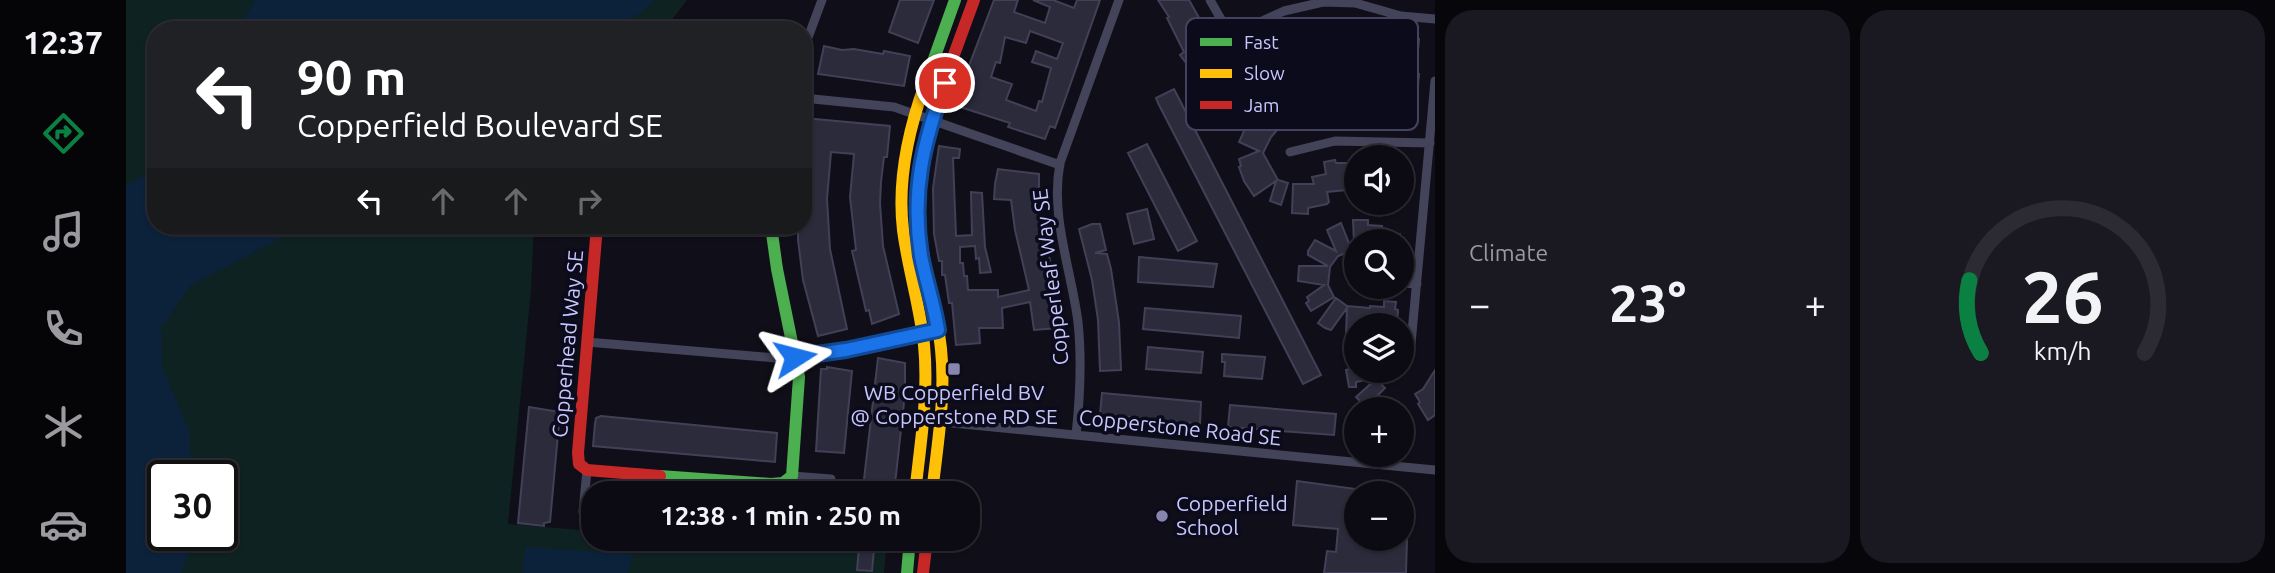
<!DOCTYPE html>
<meta charset="utf-8">
<style>
:root{--surface:#0c0a12;--page:#1a1820;--text:#f1f3f6;--muted:#9a9a9f;--line:#2c2b32;--accent:#0b8043}
body{margin:0;font-family:Ubuntu,sans-serif;background:var(--page);color:var(--text);height:100vh;display:flex;flex-direction:column;font-size:26px;white-space:nowrap}
*{box-sizing:border-box;margin:0}
p{font-size:23px;color:var(--muted)}
.icon{flex:none;width:38px;height:38px;fill:none;stroke:currentColor;stroke-width:2;stroke-linecap:round;stroke-linejoin:round}
.map{position:relative;flex:1;overflow:hidden}
.side{display:flex;flex-direction:column;gap:10px;padding:10px;background:#07060a;width:840px}
.side>*{flex:none}
.top-card{position:absolute;left:21px;top:21px;width:665px;height:214px;border-radius:28px;box-shadow:0 2px 5px #0004,0 0 0 2px var(--line);background:#202124;color:#fff;overflow:hidden}
.controls{position:absolute;left:1218px;top:145px;display:grid;gap:14px}
.controls a{display:grid;place-items:center;width:70px;height:70px;border-radius:50%;background:var(--surface);box-shadow:0 2px 5px #0004,0 0 0 2px var(--line);font-size:35px}
.speed{position:absolute;left:21px;top:460px;display:flex;gap:14px;font-size:35px;font-weight:700;text-align:center}
.speed>*{display:grid;place-content:center;width:91px;height:91px;border-radius:50%;background:var(--surface);box-shadow:0 2px 5px #0004,0 0 0 2px var(--line);line-height:1}
.speed .limit{border:4px solid #111;border-radius:10px;background:#fff;color:#111}
.pin{position:absolute;display:grid;place-items:center;width:60px;height:60px;color:#fff;margin:-30px;border:4px solid #fff;border-radius:50%;box-shadow:0 2px 7px #0007}
.me{position:absolute;width:77px;margin:-38px;rotate:81deg;stroke-linejoin:round;filter:drop-shadow(0 0 5px #0008)}
.turn{display:flex;align-items:center;gap:24px;height:147px;padding:0 35px;font-size:32px}
.turn .icon{width:91px;height:91px;stroke-width:2.5}
.turn b{display:block;font-size:49px;line-height:60px}
.lanes{display:flex;align-items:center;height:66px;padding:0 35px;background:#0003;justify-content:center;gap:35px;direction:ltr}
.lanes .off{opacity:.35}
.big{font-size:52px;font-weight:700;line-height:1.1}
.side .card{flex:1;display:flex;flex-direction:column;justify-content:center;gap:10px;min-width:0;padding:0 24px;border-radius:28px;background:var(--page)}
.side .dial{align-items:center;gap:0}
.dial svg{height:182px;overflow:visible;fill:none;stroke:var(--line);stroke-width:7;stroke-linecap:round;text-anchor:middle}
.dial text{fill:var(--text);stroke:none}
.heat{display:flex;justify-content:space-between;align-items:center;font-size:38px;direction:ltr}
.side .tiles{flex:1;display:grid;gap:10px;grid-template-columns:repeat(2,1fr)}
.trip{position:absolute;left:455px;top:481px;width:399px;height:70px;border-radius:28px;background:var(--surface);box-shadow:0 2px 5px #0004,0 0 0 2px var(--line);font-weight:700;line-height:70px;text-align:center}
main{display:flex;flex:1;min-height:0}
.tabs{display:flex;flex-direction:column;width:126px;justify-content:space-around;align-items:center;background:#050407;color:var(--muted)}
.tabs .icon{width:49px;height:49px}
.tabs .selected{color:var(--accent)}
.tabs b{font-size:32px;color:var(--text)}
.map>svg:first-child{display:block}
</style>
<main>
<nav class="tabs">
<b>12:37</b>
<svg class="icon selected" aria-label="directions" viewBox="0 0 24 24"><path d="M12 3l9 9-9 9-9-9zM9 14v-3h6M13 9l2 2-2 2"/></svg>
<svg class="icon" aria-label="music" viewBox="0 0 24 24"><path d="M9 18V5l10-2v13"/><circle cx="6" cy="18" r="3"/><circle cx="16" cy="16" r="3"/></svg>
<svg class="icon" aria-label="phone" viewBox="0 0 24 24"><path d="M5 4h4l2 5-3 2q2 4 5 5l2-3 5 2v4C11 20 4 13 5 4z"/></svg>
<svg class="icon" aria-label="climate" viewBox="0 0 24 24"><path d="M12 3v18M4 7l16 10M4 17L20 7"/></svg>
<svg class="icon" aria-label="car" viewBox="0 0 24 24"><path d="M5 17H2v-5l4-1 3-4h7l3 4 3 1v5h-3M9 17h6M6 11h13"/><circle cx="7" cy="17" r="2"/><circle cx="17" cy="17" r="2"/></svg>
</nav>
<div class="map">
<svg width="1309" height="573" viewBox="0 0 1309 573">
<rect width="100%" height="100%" fill="#100e18"/>
<path fill="#0e2221" fill-rule="evenodd" d="M 0,0 L 561,0 L 538,30 L 30,30 L 30,226 L 408,226 L 405,290 L 382,524 L 467,531 L 467,539 L 586,539 L 760,551 L 758,573 L 0,573 ZM 37,476 L 96,476 L 96,536 L 37,536 Z"/>
<path fill="#0c223b" d="M 129,0 L 529,0 L 513,14 L 477,30 L 112,30 Z
M 30,155 L 30,226 L 178,226 L 64,286 L 35,328 L 36,366 L 63,431 L 65,476 L 37,476 L 37,536 L 67,536 L 68,541 L 55,573 L 0,573 L 0,185 L 22,174 Z
M 399,547 L 507,554 L 502,573 L 397,573 Z"/>
<path fill="#2c2b3b" stroke="#424057" stroke-width="2" fill-rule="evenodd" d="M 774,0 L 808,0 L 792,43 L 763,32 Z
M 868,0 L 892,0 L 888,12 L 919,23 L 924,7 L 907,0 L 927,0 L 948,8 L 951,0 L 974,0 L 929,128 L 924,126 L 919,139 L 882,127 L 884,123 L 828,105 ZM 904,31 L 937,43 L 931,59 L 910,51 L 906,62 L 925,68 L 916,102 L 913,101 L 910,111 L 880,100 L 886,84 L 865,77 L 870,62 L 874,63 L 879,37 L 900,43 Z
M 1032,0 L 1063,0 L 1080,30 L 1075,32 L 1091,53 L 1099,58 L 1137,48 L 1135,43 L 1161,30 L 1173,58 L 1169,59 L 1170,61 L 1160,66 L 1161,68 L 1136,78 L 1137,80 L 1110,85 L 1110,82 L 1103,83 L 1100,61 L 1090,79 L 1066,65 L 1063,67 L 1054,55 L 1058,52 L 1041,18 L 1043,17 Z
M 1267,34 L 1286,36 L 1286,39 L 1293,39 L 1290,74 L 1293,74 L 1292,85 L 1289,85 L 1286,122 L 1278,121 L 1278,124 L 1260,123 L 1260,118 L 1221,118 L 1222,121 L 1211,123 L 1210,120 L 1196,123 L 1196,120 L 1176,125 L 1174,122 L 1152,129 L 1145,137 L 1137,153 L 1152,180 L 1162,183 L 1155,205 L 1144,201 L 1150,181 L 1128,196 L 1118,181 L 1113,167 L 1115,166 L 1113,159 L 1133,151 L 1113,142 L 1122,122 L 1129,115 L 1138,105 L 1140,108 L 1154,103 L 1153,100 L 1163,96 L 1202,90 L 1203,93 L 1233,90 L 1233,87 L 1242,87 L 1242,107 L 1257,108 L 1259,95 L 1261,96 L 1262,89 Z
M 698,46 L 716,50 L 728,49 L 757,54 L 758,51 L 784,56 L 778,86 L 692,74 Z
M 1048,89 L 1195,375 L 1177,384 L 1032,103 L 1030,98 Z
M 678,118 L 764,126 L 761,157 L 758,157 L 755,182 L 754,203 L 757,246 L 773,314 L 746,324 L 743,310 L 740,311 L 726,251 L 730,250 L 724,197 L 728,154 L 705,152 L 701,199 L 704,249 L 721,329 L 692,336 L 677,280 L 672,240 L 672,226 L 677,226 Z
M 1021,144 L 1071,241 L 1052,251 L 1002,153 Z
M 813,146 L 834,149 L 833,158 L 827,158 L 830,236 L 846,235 L 845,192 L 856,193 L 859,247 L 865,272 L 854,273 L 853,258 L 850,259 L 849,246 L 834,247 L 834,263 L 837,263 L 838,276 L 841,276 L 842,290 L 872,290 L 872,297 L 903,290 L 889,230 L 885,200 L 868,199 L 869,184 L 872,169 L 913,174 L 913,211 L 931,292 L 935,324 L 932,324 L 932,328 L 908,330 L 904,302 L 876,308 L 877,328 L 853,328 L 854,343 L 830,345 L 826,303 L 823,303 L 819,275 L 816,275 L 816,261 L 813,261 L 808,234 L 807,188 Z
M 1209,160 L 1210,163 L 1230,163 L 1230,189 L 1201,192 L 1203,202 L 1201,204 L 1182,208 L 1182,214 L 1166,213 L 1167,184 L 1188,184 L 1186,177 L 1200,174 L 1198,162 Z
M 1021,209 L 1028,239 L 1008,244 L 1001,214 Z
M 1227,220 L 1242,220 L 1242,225 L 1256,226 L 1256,228 L 1262,229 L 1261,232 L 1274,234 L 1274,242 L 1228,242 Z
M 1215,223 L 1226,251 L 1212,256 L 1204,267 L 1202,285 L 1208,297 L 1185,311 L 1180,303 L 1183,301 L 1181,297 L 1198,285 L 1172,281 L 1173,266 L 1202,266 L 1182,255 L 1182,251 L 1189,240 L 1210,251 L 1201,230 Z
M 966,224 L 974,224 L 980,250 L 969,253 L 981,254 L 985,269 L 993,322 L 995,370 L 974,371 L 972,320 L 966,280 L 953,229 Z
M 1013,257 L 1091,264 L 1087,287 L 1012,282 Z
M 1210,298 L 1221,306 L 1244,308 L 1244,306 L 1258,307 L 1258,301 L 1270,302 L 1269,309 L 1272,310 L 1271,326 L 1230,326 L 1230,335 L 1220,334 L 1221,308 L 1205,330 L 1199,328 L 1192,323 Z
M 1019,308 L 1115,316 L 1113,338 L 1017,329 Z
M 1022,347 L 1077,352 L 1075,373 L 1020,369 Z
M 1230,349 L 1230,371 L 1248,371 L 1249,378 L 1230,382 L 1230,387 L 1223,387 L 1220,370 L 1223,369 L 1221,350 Z
M 1096,354 L 1139,357 L 1136,379 L 1098,376 L 1099,362 L 1096,362 Z
M 752,358 L 779,363 L 779,393 L 770,475 L 768,489 L 765,488 L 765,490 L 737,488 Z
M 701,367 L 726,371 L 718,453 L 690,451 L 695,369 L 701,369 Z
M 1309,370 L 1309,415 L 1302,420 L 1292,404 L 1294,402 L 1289,394 L 1297,389 Z
M 1250,379 L 1259,388 L 1240,407 L 1230,397 Z
M 976,393 L 1075,402 L 1074,424 L 974,414 Z
M 1104,405 L 1210,414 L 1208,435 L 1102,427 Z
M 403,407 L 434,412 L 424,522 L 418,523 L 418,526 L 392,523 Z
M 475,416 L 651,433 L 649,462 L 467,446 L 469,424 L 470,418 Z
M 1171,481 L 1230,489 L 1230,539 L 1281,539 L 1280,573 L 1198,573 L 1201,551 L 1210,552 L 1212,529 L 1167,525 Z
M 731,539 L 763,540 L 762,550 L 748,549 L 746,571 L 731,570 L 733,548 L 730,547 Z"/>
<g fill="none" stroke-linecap="round" stroke-linejoin="round">
<path stroke="#434459" stroke-width="9" d="M 1084,0 L 1100,28 L 1110,33 L 1158,11 L 1197,2 L 1229,3 L 1275,16 L 1309,19
M 677,51 L 696,0
M 677,98 L 768,107 L 934,165
M 1164,152 L 1209,141 L 1304,143
M 1229,281 L 1230,281
M 1276,283 L 1291,284
M 461,342 L 650,358 C 705,356 758,340 812,330
M 1276,369 L 1285,344 L 1309,81
M 796,420 L 1309,470
M 950,435 C 954,398 956,360 952,322 C 945,268 924,217 934,163 L 993,0
M 666,476 L 705,479
M 457,512 L 461,470"/>
<path stroke="#4caf50" stroke-width="12" d="M 799,84 L 829,0
M 534,476 L 645,484 L 657,483 L 666,476 L 673,377 L 651,269 L 645,226
M 781,573 L 784,539"/>
<path stroke="#ffc107" stroke-width="12" d="M 795,158 C 781,224 808,284 815,349 C 820,398 811,446 806,494
M 789,494 C 794,445 803,395 798,345 C 794,306 782,269 777,230 C 771,180 782,131 799,84"/>
<path stroke="#c62828" stroke-width="12" d="M 795,158 L 814,93 L 848,0
M 471,226 L 452,453 L 453,464 L 461,470 L 534,476
M 797,573 L 801,539"/>
</g>
<g fill="none" stroke-linecap="round" stroke-linejoin="round">
<defs>
<path id="route" d="M 669,357 L 720,350 L 812,330 C 808,305 800,281 795,256 C 785,192 797,143 819,83"/>
</defs>
<use href="#route" stroke="#114b97" stroke-width="18"/>
<use href="#route" stroke="#1a73e8" stroke-width="12"/>
</g>
<g fill="#8786ae" stroke="#0c0b1b" stroke-width="2.5">
<rect x="821" y="362" width="14" height="14" rx="3.5"/>
<circle cx="1036" cy="516" r="7"/>
</g>
<g text-anchor="middle" stroke-width="7" stroke-linejoin="round" paint-order="stroke">
<g font-size="21" fill="#c7c6fe" stroke="#0c0b1b">
<text transform="translate(925 277) rotate(-97)" y="7">Copperleaf Way SE</text>
<text transform="translate(442 344) rotate(-85)" y="7">Copperhead Way SE</text>
<text transform="translate(1054 428) rotate(6)" y="7">Copperstone Road SE</text>
</g>
<g font-size="21" fill="#c7c6fe" stroke="#0c0b1b">
<text x="828" y="400">WB Copperfield BV<tspan x="828" dy="24">@ Copperstone RD SE</tspan></text>
<text x="1050" y="511" text-anchor="start">Copperfield<tspan x="1050" dy="24">School</tspan></text>
</g>
</g>
<rect x="1060" y="18" width="232" height="112" rx="10" fill="#0c0b1b" stroke="#44435f" stroke-width="2"/>
<rect x="1074" y="38" width="32" height="8" fill="#4caf50"/>
<rect x="1074" y="69" width="32" height="9" fill="#ffc107"/>
<rect x="1074" y="101" width="32" height="8" fill="#c62828"/>
<g font-size="19" fill="#c7c6fe">
<text x="1118" y="49">Fast</text>
<text x="1118" y="80">Slow</text>
<text x="1118" y="112">Jam</text>
</g>
</svg>
<div class="controls">
<a><svg class="icon" aria-label="sound" viewBox="0 0 24 24"><path d="M4 9h4l5-4v14l-5-4H4zM17 9q2 3 0 6"/></svg></a>
<a><svg class="icon" aria-label="search" viewBox="0 0 24 24"><circle cx="10" cy="10" r="6"/><path d="M15 15l6 6"/></svg></a>
<a><svg class="icon" aria-label="layers" viewBox="0 0 24 24"><path d="M12 4l9 5-9 5-9-5zM3 14l9 5 9-5"/></svg></a>
<a>+</a>
<a>−</a>
</div>
<div class="speed"><div class="limit">30</div></div>
<div class="pin" style="left:819px;top:83px;background:#d93025"><svg class="icon" aria-label="arrive" viewBox="0 0 24 24"><path d="M6 21V4h12l-3 4 3 4H6"/></svg></div>
<svg class="me" style="left:669px;top:357px" viewBox="-20 -20 40 40"><path d="M0-17L14 15 0 8-14 15z" fill="#1a73e8" stroke="#fff" stroke-width="4"/></svg>
<div class="trip">12:38 · 1 min · 250 m</div>
<div class="top-card">
<div class="turn"><svg class="icon" aria-label="left" viewBox="0 0 24 24"><path d="M17 20v-9H6M10 6l-5 5 5 5"/></svg><div><b>90 m</b>Copperfield Boulevard SE</div></div>
<div class="lanes"><svg class="icon" aria-label="left" viewBox="0 0 24 24"><path d="M17 20v-9H6M10 6l-5 5 5 5"/></svg><svg class="icon off" aria-label="ahead" viewBox="0 0 24 24"><path d="M12 20V5M6 11l6-6 6 6"/></svg><svg class="icon off" aria-label="ahead" viewBox="0 0 24 24"><path d="M12 20V5M6 11l6-6 6 6"/></svg><svg class="icon off" aria-label="right" viewBox="0 0 24 24"><path d="M7 20v-9h11M14 6l5 5-5 5"/></svg></div>
</div>
</div>
<section class="side">
<div class="tiles">
<div class="card"><p>Climate</p>
<div class="heat"><a>−</a><b class="big">23°</b><a>+</a></div>
</div>
<div class="card dial"><svg viewBox="0 0 100 80">
<path d="M14 69A42 42 0 1 1 86 69"/>
<path d="M14 69A42 42 0 0 1 9 37" stroke="#0b8043"/>
<text x="50" y="56" font-size="32" font-weight="700">26</text>
<text x="50" y="72" font-size="11">km/h</text>
</svg></div>
</div>
</section>
</main>
